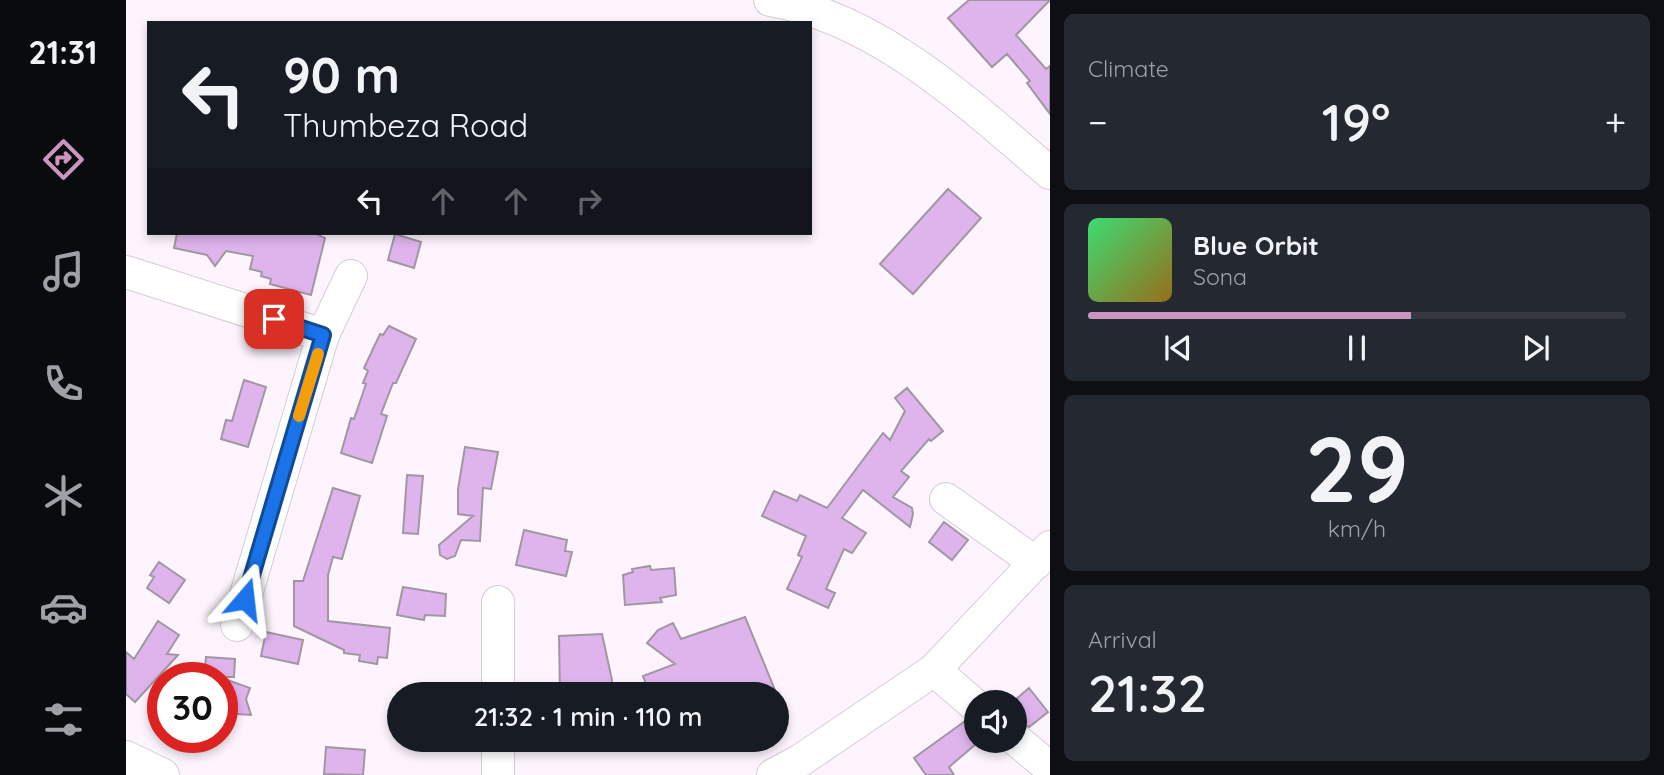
<!DOCTYPE html>
<meta charset="utf-8">
<style>
:root{--surface:#171b24;--page:#242831;--text:#f1f3f6;--muted:#9ea1a6;--line:#363941;--accent:#cb95be}
body{margin:0;font-family:Quicksand,sans-serif;background:var(--page);color:var(--text);height:100vh;display:flex;flex-direction:column;font-size:26px;white-space:nowrap}
*{box-sizing:border-box;margin:0}
p{font-size:23px;color:var(--muted)}
.icon{flex:none;width:38px;height:38px;fill:none;stroke:currentColor;stroke-width:2;stroke-linecap:round;stroke-linejoin:round}
.map{position:relative;flex:1;overflow:hidden}
.sheet{display:flex;flex-direction:column;gap:14px;padding:14px;background:#0d0f14;width:614px}
.sheet>*{flex:none}
.top-card{position:absolute;left:21px;top:21px;width:665px;height:214px;border-radius:0px;box-shadow:0 4px 10px #0003;background:#171b24;color:var(--text);overflow:hidden}
.tools{position:absolute;left:838px;top:690px;display:grid;gap:14px}
.tools a{display:grid;place-items:center;width:63px;height:63px;border-radius:50%;background:var(--surface);box-shadow:0 4px 10px #0003;font-size:35px}
.speed{position:absolute;left:21px;top:662px;display:flex;gap:14px;font-size:35px;font-weight:700;text-align:center}
.speed>*{display:grid;place-content:center;width:91px;height:91px;border-radius:50%;background:var(--surface);box-shadow:0 4px 10px #0003;line-height:1}
.speed .limit{border:10px solid #d22;background:#fff;color:#111}
.pin{position:absolute;display:grid;place-items:center;width:60px;height:60px;color:#fff;margin:-30px;border-radius:14px;box-shadow:0 4px 10px #0006}
.me{position:absolute;width:77px;margin:-38px;rotate:17deg;stroke-linejoin:round;filter:drop-shadow(0 0 5px #0008)}
.turn{display:flex;align-items:center;gap:24px;height:147px;padding:0 21px;font-size:32px}
.turn .icon{width:91px;height:91px;stroke-width:2.5}
.turn b{display:block;font-size:49px;line-height:60px}
.lanes{display:flex;align-items:center;height:66px;padding:0 21px;background:#0003;justify-content:center;gap:35px;direction:ltr}
.lanes .off{opacity:.35}
.big{font-size:52px;font-weight:600;line-height:1.1}
.sheet .card{flex:1;display:flex;flex-direction:column;justify-content:center;gap:10px;min-width:0;padding:0 24px;border-radius:10px;background:var(--page)}
.sheet .dial{align-items:center;gap:0}
.dial b{font-size:91px;line-height:1}
.song{display:flex;align-items:center;gap:21px}
.cover{width:84px;height:84px;border-radius:10px;background:linear-gradient(135deg,hsl(140 70% 55%),hsl(40 70% 35%))}
.played{height:7px;border-radius:4px;background:linear-gradient(90deg,var(--accent) 60%,var(--line) 60%)}
.keys{display:flex;justify-content:space-around;direction:ltr}
.heat{display:flex;justify-content:space-between;align-items:center;font-size:38px;direction:ltr}
.trip{position:absolute;left:261px;top:682px;width:402px;height:70px;border-radius:35px;background:var(--surface);box-shadow:0 4px 10px #0003;font-weight:600;line-height:70px;text-align:center}
main{display:flex;flex:1;min-height:0}
.menu{display:flex;flex-direction:column;width:126px;justify-content:space-around;align-items:center;background:#090b0e;color:var(--muted)}
.menu .icon{width:49px;height:49px}
.menu .on{color:var(--accent)}
.menu b{font-size:32px;color:var(--text)}
.map>svg:first-child{display:block}
</style>
<main>
<nav class="menu">
<b>21:31</b>
<svg class="icon on" aria-label="directions" viewBox="0 0 24 24"><path d="M12 3l9 9-9 9-9-9zM9 14v-3h6M13 9l2 2-2 2"/></svg>
<svg class="icon" aria-label="music" viewBox="0 0 24 24"><path d="M9 18V5l10-2v13"/><circle cx="6" cy="18" r="3"/><circle cx="16" cy="16" r="3"/></svg>
<svg class="icon" aria-label="phone" viewBox="0 0 24 24"><path d="M5 4h4l2 5-3 2q2 4 5 5l2-3 5 2v4C11 20 4 13 5 4z"/></svg>
<svg class="icon" aria-label="climate" viewBox="0 0 24 24"><path d="M12 3v18M4 7l16 10M4 17L20 7"/></svg>
<svg class="icon" aria-label="car" viewBox="0 0 24 24"><path d="M5 17H2v-5l4-1 3-4h7l3 4 3 1v5h-3M9 17h6M6 11h13"/><circle cx="7" cy="17" r="2"/><circle cx="17" cy="17" r="2"/></svg>
<svg class="icon" aria-label="filters" viewBox="0 0 24 24"><path d="M4 7h16M4 17h16"/><circle cx="9" cy="7" r="2"/><circle cx="15" cy="17" r="2"/></svg>
</nav>
<div class="map">
<svg width="924" height="775" viewBox="0 0 924 775">
<rect width="100%" height="100%" fill="#fdf4fe"/>
<path fill="#dfb4ed" stroke="#a097a3" stroke-width="2" d="M 843,0 L 924,0 L 890,35 L 920,69 L 924,66 L 924,114 L 901,83 L 904,81 L 881,54 L 866,67 L 822,18 Z
M 822,189 L 855,218 L 787,294 L 754,264 Z
M 51,233 L 188,233 L 199,238 L 185,295 L 144,284 L 145,279 L 135,276 L 136,272 L 124,269 L 127,256 L 100,251 L 89,266 L 81,255 L 48,248 Z
M 269,234 L 295,242 L 288,268 L 262,260 Z
M 263,326 L 290,339 L 270,383 L 267,383 L 255,414 L 261,416 L 246,463 L 215,453 L 225,418 L 228,419 L 240,384 L 237,383 L 242,371 L 238,368 L 254,334 L 257,335 Z
M 118,380 L 140,387 L 122,447 L 95,439 L 100,420 L 106,421 Z
M 781,388 L 817,431 L 805,441 L 803,439 L 775,471 L 783,477 L 767,497 L 786,508 L 787,514 L 784,527 L 737,490 L 716,518 L 740,533 L 726,553 L 718,549 L 700,589 L 709,593 L 702,608 L 661,589 L 676,557 L 672,555 L 680,536 L 636,516 L 648,491 L 671,501 L 674,495 L 701,508 L 757,433 L 764,440 L 779,411 L 769,398 Z
M 339,447 L 372,452 L 365,489 L 357,488 L 354,541 L 335,540 L 329,556 L 321,559 L 314,555 L 313,545 L 347,516 L 332,514 L 332,489 Z
M 281,475 L 297,476 L 292,534 L 277,533 Z
M 207,488 L 234,496 L 216,559 L 207,557 L 202,575 L 202,621 L 264,628 L 261,658 L 252,657 L 251,664 L 233,661 L 234,655 L 218,653 L 218,650 L 168,626 L 168,581 L 177,581 Z
M 818,522 L 842,540 L 826,560 L 803,542 Z
M 398,530 L 441,540 L 439,551 L 446,552 L 440,576 L 390,565 Z
M 33,562 L 59,580 L 43,603 L 21,588 L 28,577 L 24,575 Z
M 524,566 L 525,570 L 548,568 L 550,595 L 534,598 L 536,602 L 499,605 L 497,575 L 507,572 L 506,569 Z
M 277,587 L 320,594 L 319,616 L 299,615 L 298,620 L 271,615 Z
M 619,617 L 651,695 L 524,695 L 517,676 L 549,664 L 521,643 L 532,630 L 547,623 L 555,639 Z
M 32,621 L 53,635 L 41,654 L 52,655 L 9,702 L 0,694 L 0,652 L 8,659 Z
M 140,632 L 177,640 L 172,664 L 135,656 Z
M 476,634 L 486,680 L 485,695 L 434,695 L 433,636 Z
M 80,657 L 109,659 L 108,677 L 78,677 Z
M 96,678 L 124,688 L 120,699 L 125,715 L 96,713 Z
M 903,688 L 922,712 L 903,727 L 889,721 L 889,700 Z
M 839,721 L 850,735 L 850,744 L 823,767 L 828,775 L 800,775 L 788,758 Z
M 200,747 L 239,750 L 237,775 L 198,774 Z"/>
<g fill="none" stroke-linecap="round" stroke-linejoin="round">
<defs>
<path id="minor" d="M 644,0 C 752,18 843,104 924,173
M 0,272 L 197,335
M 820,499 L 910,563
M 372,602 L 372,695
M 111,625 L 197,335 L 225,276
M 808,670 L 850,706
M 889,739 L 924,768
M 372,740 L 372,775
M 0,757 L 37,775
M 647,775 L 675,760 L 808,670 L 924,547"/>
</defs>
<use href="#minor" stroke="#d6cbd7" stroke-width="34"/>
<use href="#minor" stroke="#fff" stroke-width="32"/>
</g>
<g fill="none" stroke-linecap="round" stroke-linejoin="round">
<defs>
<path id="route" d="M 119,599 L 197,335 L 148,319"/>
</defs>
<use href="#route" stroke="#114b97" stroke-width="18"/>
<use href="#route" stroke="#1a73e8" stroke-width="12"/>
<path stroke="#f59e0b" stroke-width="12" d="M 173,416 L 192,354"/>
</g>
</svg>
<div class="tools">
<a><svg class="icon" aria-label="sound" viewBox="0 0 24 24"><path d="M4 9h4l5-4v14l-5-4H4zM17 9q2 3 0 6"/></svg></a>
</div>
<div class="speed"><div class="limit">30</div></div>
<div class="pin" style="left:148px;top:319px;background:#d93025"><svg class="icon" aria-label="arrive" viewBox="0 0 24 24"><path d="M6 21V4h12l-3 4 3 4H6"/></svg></div>
<svg class="me" style="left:119px;top:599px" viewBox="-20 -20 40 40"><path d="M0-17L14 15 0 8-14 15z" fill="#1a73e8" stroke="#fff" stroke-width="4"/></svg>
<div class="trip">21:32 · 1 min · 110 m</div>
<div class="top-card">
<div class="turn"><svg class="icon" aria-label="left" viewBox="0 0 24 24"><path d="M17 20v-9H6M10 6l-5 5 5 5"/></svg><div><b>90 m</b>Thumbeza Road</div></div>
<div class="lanes"><svg class="icon" aria-label="left" viewBox="0 0 24 24"><path d="M17 20v-9H6M10 6l-5 5 5 5"/></svg><svg class="icon off" aria-label="ahead" viewBox="0 0 24 24"><path d="M12 20V5M6 11l6-6 6 6"/></svg><svg class="icon off" aria-label="ahead" viewBox="0 0 24 24"><path d="M12 20V5M6 11l6-6 6 6"/></svg><svg class="icon off" aria-label="right" viewBox="0 0 24 24"><path d="M7 20v-9h11M14 6l5 5-5 5"/></svg></div>
</div>
</div>
<section class="sheet">
<div class="card"><p>Climate</p>
<div class="heat"><a>−</a><b class="big">19°</b><a>+</a></div>
</div>
<div class="card">
<div class="song"><i class="cover"></i><div><b>Blue Orbit</b><p>Sona</p></div></div>
<div class="played"></div>
<div class="keys"><svg class="icon" aria-label="previous" viewBox="0 0 24 24"><path d="M18 5L8 12l10 7zM5 5v14"/></svg><svg class="icon" aria-label="pause" viewBox="0 0 24 24"><path d="M8 5v14M16 5v14"/></svg><svg class="icon" aria-label="next" viewBox="0 0 24 24"><path d="M6 5l10 7-10 7zM19 5v14"/></svg></div>
</div>
<div class="card dial"><b>29</b><p>km/h</p></div>
<div class="card"><p>Arrival</p><b class="big">21:32</b></div>
</section>
</main>
